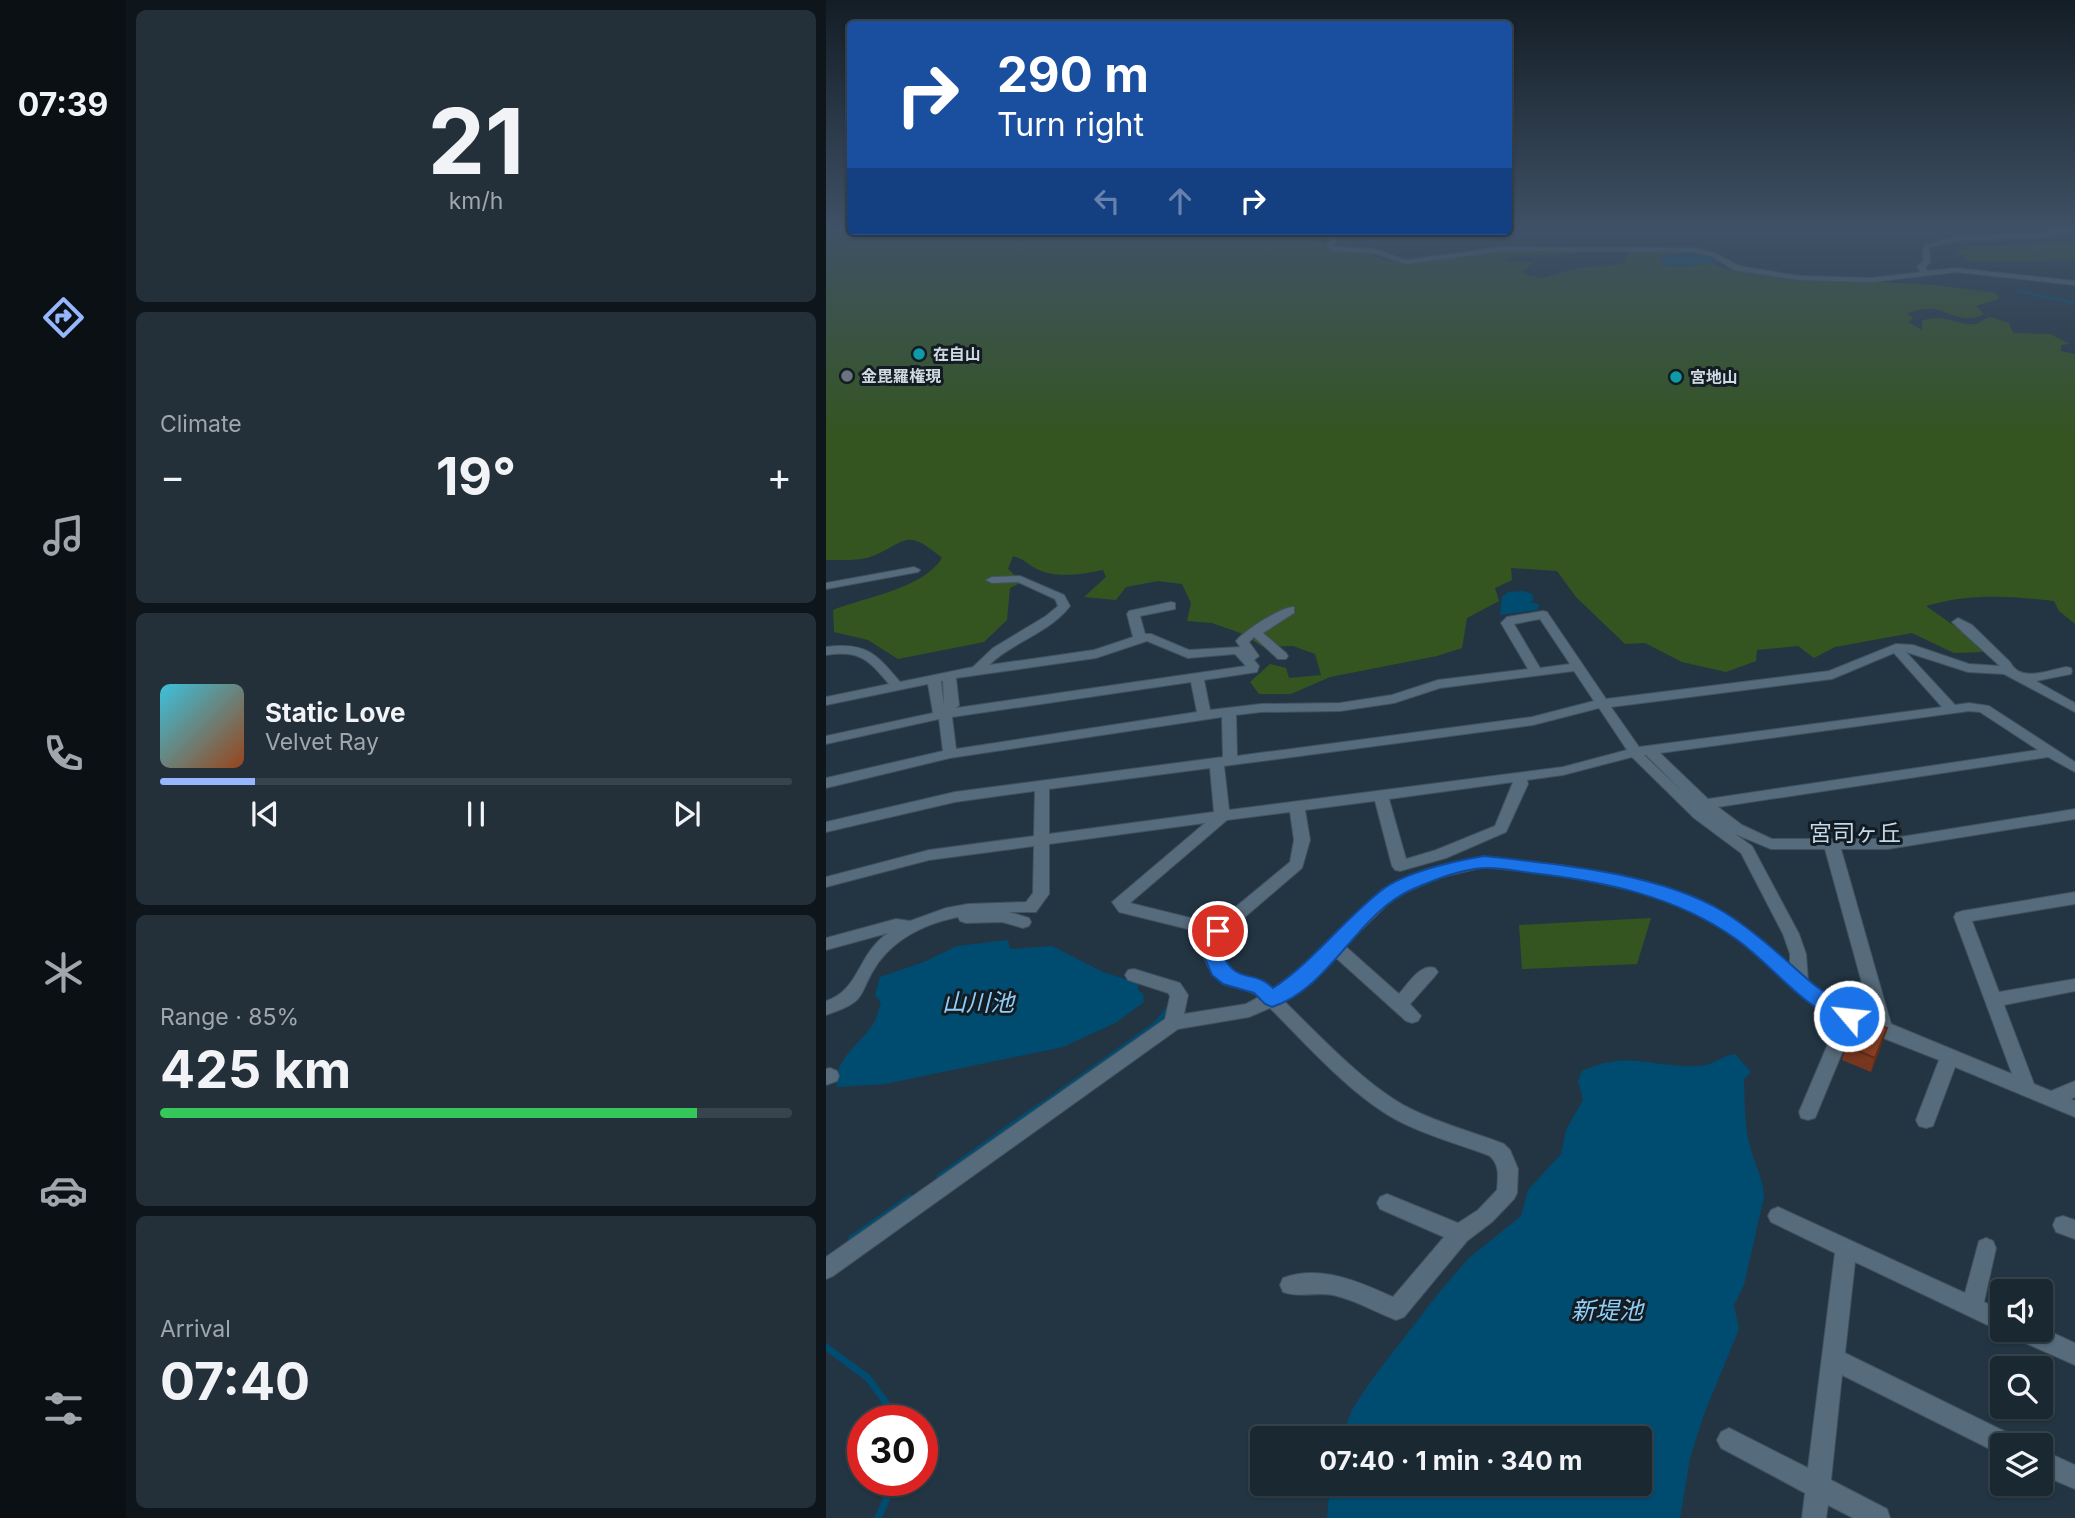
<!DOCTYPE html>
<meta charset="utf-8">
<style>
:root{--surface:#1a2832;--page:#23303a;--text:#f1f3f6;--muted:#9fa6ac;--line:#38444d;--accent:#96b6fd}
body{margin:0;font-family:Inter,"Noto Sans JP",sans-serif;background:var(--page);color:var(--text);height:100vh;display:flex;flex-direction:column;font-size:26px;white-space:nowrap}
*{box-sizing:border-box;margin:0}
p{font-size:23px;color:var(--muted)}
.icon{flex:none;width:38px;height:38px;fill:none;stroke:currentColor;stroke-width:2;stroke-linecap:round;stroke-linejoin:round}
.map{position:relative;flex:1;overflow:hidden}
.sheet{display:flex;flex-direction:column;gap:10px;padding:10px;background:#0e161c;width:700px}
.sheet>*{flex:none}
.guide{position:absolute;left:21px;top:21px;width:665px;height:214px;border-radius:7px;box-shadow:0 2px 5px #0004,0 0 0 2px var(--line);background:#1a4fa0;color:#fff;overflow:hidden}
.buttons{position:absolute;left:1164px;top:1279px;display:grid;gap:14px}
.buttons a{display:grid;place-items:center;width:63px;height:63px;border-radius:7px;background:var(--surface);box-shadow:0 2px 5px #0004,0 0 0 2px var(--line);font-size:35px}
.speed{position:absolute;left:21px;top:1405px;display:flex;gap:14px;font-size:35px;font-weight:700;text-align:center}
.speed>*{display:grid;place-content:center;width:91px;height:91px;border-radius:50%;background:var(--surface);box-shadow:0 2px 5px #0004,0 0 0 2px var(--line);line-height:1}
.speed .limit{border:10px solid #d22;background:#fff;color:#111}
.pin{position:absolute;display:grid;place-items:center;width:60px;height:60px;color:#fff;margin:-30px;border:4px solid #fff;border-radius:50%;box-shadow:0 2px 7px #0007}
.me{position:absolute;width:77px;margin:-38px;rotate:298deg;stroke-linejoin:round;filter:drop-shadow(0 0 5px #0008)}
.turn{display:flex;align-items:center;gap:24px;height:147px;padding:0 35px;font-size:32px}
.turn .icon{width:91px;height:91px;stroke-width:2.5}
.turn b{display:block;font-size:49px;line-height:60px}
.lanes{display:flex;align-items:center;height:66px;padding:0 35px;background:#0003;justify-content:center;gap:35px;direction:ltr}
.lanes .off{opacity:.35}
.big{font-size:52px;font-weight:700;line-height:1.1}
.sheet .card{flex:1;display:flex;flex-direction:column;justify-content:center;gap:10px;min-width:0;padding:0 24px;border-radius:10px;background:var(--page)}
.sheet .dial{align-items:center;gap:0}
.dial b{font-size:91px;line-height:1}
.song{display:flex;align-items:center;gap:21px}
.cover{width:84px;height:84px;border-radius:10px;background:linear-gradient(135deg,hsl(190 70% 55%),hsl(20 70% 35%))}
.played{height:7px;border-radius:4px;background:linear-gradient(90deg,var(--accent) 15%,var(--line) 15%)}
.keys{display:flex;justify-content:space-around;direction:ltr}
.heat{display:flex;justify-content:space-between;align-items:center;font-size:38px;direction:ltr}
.charge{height:10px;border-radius:5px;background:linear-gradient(90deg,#34c759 85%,var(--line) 0)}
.trip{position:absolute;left:424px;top:1426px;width:402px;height:70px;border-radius:7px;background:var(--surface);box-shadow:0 2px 5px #0004,0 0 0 2px var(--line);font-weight:700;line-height:70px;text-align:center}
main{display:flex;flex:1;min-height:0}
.tab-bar{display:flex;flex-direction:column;width:126px;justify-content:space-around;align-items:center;background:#0a1014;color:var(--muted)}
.tab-bar .icon{width:49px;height:49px}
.tab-bar .active{color:var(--accent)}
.tab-bar b{font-size:32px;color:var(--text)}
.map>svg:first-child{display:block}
</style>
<main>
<nav class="tab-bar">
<b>07:39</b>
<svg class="icon active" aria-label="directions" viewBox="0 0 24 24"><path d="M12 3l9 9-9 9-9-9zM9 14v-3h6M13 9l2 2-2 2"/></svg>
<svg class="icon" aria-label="music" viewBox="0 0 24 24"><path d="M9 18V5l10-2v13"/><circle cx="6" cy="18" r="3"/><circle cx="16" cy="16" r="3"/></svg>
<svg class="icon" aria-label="phone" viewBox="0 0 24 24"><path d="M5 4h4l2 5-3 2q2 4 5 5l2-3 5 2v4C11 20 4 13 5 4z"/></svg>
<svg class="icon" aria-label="climate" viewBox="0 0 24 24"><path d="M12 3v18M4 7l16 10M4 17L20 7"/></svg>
<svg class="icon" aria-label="car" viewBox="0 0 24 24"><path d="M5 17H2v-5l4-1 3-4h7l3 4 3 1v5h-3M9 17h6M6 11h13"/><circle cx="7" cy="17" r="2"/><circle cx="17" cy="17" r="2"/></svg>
<svg class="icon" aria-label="filters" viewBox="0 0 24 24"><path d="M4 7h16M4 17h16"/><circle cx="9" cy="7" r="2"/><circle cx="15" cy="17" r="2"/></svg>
</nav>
<section class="sheet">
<div class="card dial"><b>21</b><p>km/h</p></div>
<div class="card"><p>Climate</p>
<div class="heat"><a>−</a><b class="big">19°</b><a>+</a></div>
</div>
<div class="card">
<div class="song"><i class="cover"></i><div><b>Static Love</b><p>Velvet Ray</p></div></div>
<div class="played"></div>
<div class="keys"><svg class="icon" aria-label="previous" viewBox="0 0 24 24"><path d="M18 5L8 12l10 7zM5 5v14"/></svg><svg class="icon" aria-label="pause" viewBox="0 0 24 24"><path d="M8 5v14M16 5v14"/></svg><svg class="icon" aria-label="next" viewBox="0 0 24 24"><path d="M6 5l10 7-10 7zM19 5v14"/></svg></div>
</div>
<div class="card"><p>Range · 85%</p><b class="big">425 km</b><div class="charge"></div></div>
<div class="card"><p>Arrival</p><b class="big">07:40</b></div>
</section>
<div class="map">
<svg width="1249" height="1518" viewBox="0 0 1249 1518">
<rect width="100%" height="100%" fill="#233543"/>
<path fill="#345520" d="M 0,228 L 24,228 L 24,231 L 470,231 L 503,246 L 536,252 L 561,261 L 700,249 L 764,249 L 748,254 L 685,256 L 679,261 L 708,262 L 695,273 L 717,278 L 753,268 L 797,264 L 803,250 L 855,251 L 897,268 L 958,277 L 1110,285 L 1170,293 L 1173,299 L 1150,306 L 1158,314 C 1140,324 1127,314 1109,309 C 1101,308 1089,311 1081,313 L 1087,318 L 1082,322 L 1096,330 L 1096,321 C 1117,312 1134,327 1149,324 C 1154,323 1158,319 1164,317 L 1183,323 L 1187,333 L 1224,334 L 1244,344 L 1235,345 L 1235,351 L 1249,354 L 1249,624 L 1233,611 L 1228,601 C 1184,596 1143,593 1100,606 L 1130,627 L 1157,652 L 1128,653 L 1086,633 L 1009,647 L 988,658 L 972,646 L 931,650 L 930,661 L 900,672 L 856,662 L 819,643 L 799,644 L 750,597 L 731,571 L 685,568 L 686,580 L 669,588 L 673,601 L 641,618 L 636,648 L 611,656 L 504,677 L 465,694 L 433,694 L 424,682 L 444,664 L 460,668 L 463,678 L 495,675 L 489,654 L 467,646 L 437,647 L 417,634 L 386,623 L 361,621 L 365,603 L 356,584 L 332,581 L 300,587 L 290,600 L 258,597 L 280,577 L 277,570 C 258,574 230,579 211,569 C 201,564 200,560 187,556 L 182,569 L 196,582 L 184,588 L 181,620 L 158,642 L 72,659 L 42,640 L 8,632 L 7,610 C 40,597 98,588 116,558 C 78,526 81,543 44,557 C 32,561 13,560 0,560 Z
M 1249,242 L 1249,260 L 1146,262 L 1130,252 L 1145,247 Z
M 825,918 L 811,964 L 696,969 L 693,925 Z"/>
<path fill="#004c71" d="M 872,252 L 894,262 L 857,267 L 835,265 L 837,259 L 831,256 Z
M 697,591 L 706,594 L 708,600 L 703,602 L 713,604 L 712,610 L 674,615 L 676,597 L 682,592 Z
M 182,940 L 184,949 L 226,946 L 277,972 L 312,983 L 312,990 L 317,994 L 318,1002 L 291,1022 L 237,1047 L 59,1084 L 11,1087 C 7,1059 35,1044 47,1024 C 51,1018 53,1009 55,1003 L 49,995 L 54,977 L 98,962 L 131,946 Z
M 909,1054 L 925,1072 L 918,1079 C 919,1102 918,1127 925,1150 C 929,1166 938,1180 938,1197 L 918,1285 L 908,1305 L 913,1329 L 878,1414 L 864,1458 L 854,1518 L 501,1518 L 504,1484 L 814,1484 L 814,1438 L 515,1438 L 527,1408 L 547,1378 L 615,1290 L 643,1258 L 695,1216 L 702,1190 L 735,1154 L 740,1130 L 757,1100 L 752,1081 L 756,1071 C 805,1049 827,1069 874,1066 C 888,1065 895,1056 909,1054 Z"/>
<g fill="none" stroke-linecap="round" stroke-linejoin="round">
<path stroke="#004c71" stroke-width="2.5" d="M 1191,291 L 1249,303"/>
<path stroke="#004c71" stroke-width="5" d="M 210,1109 L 330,1024 L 343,1008"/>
<path stroke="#004c71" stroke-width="7" d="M 114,1177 L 213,1107
M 25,1239 L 84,1198
M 0,1347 L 42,1378 L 73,1421
M 52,1518 L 69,1480"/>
<defs>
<path id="minor" d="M 1218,228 L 1249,228 L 1249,232 L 1228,233 L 1229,235 L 1226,237 L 1136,240 L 1103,247 L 1104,262 L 1099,267 L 1101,271 L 1130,268 L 1249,281 L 1249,285 L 1130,272 L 1046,282 L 974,280 L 908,270 L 885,256 L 868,252 L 677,251 L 580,264 L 547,253 L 508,251 L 500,246 L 505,240 L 503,233 L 506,231 L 509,233 L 511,240 L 507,246 L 510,247 L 548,249 L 580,260 L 677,247 L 868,248 L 889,253 L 913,266 L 974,276 L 1046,278 L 1095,272 L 1091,267 L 1097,261 L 1098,245 L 1136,236 L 1221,233 Z
M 88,567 L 94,570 L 92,572 L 0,589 L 0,583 Z
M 194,576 L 238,595 L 244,606 C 224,633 186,642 163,665 L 268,650 L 307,637 L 301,614 L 303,611 L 345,602 L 349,603 L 349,609 L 314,616 L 319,634 L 325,634 L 363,650 L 414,647 L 410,641 C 418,631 456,606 468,607 L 468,613 L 437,633 L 460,653 L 462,656 L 460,659 L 452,659 L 428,637 L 423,642 L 433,656 L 428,660 L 433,666 L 431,672 L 378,680 L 384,710 L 435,704 L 514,703 L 566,695 L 612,680 L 702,669 L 675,623 L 681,617 L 717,611 L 721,612 L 780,699 L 1003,671 L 1070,644 L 1087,645 L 1143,664 L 1174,666 C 1158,651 1141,637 1126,622 L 1132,618 L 1146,625 L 1184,662 C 1194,683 1223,670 1240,667 L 1245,668 L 1246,671 L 1245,674 L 1210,681 L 1249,703 L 1249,712 L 1178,674 L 1142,672 L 1080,652 L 1129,705 L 1143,703 L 1163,706 L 1249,762 L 1249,772 L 1222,757 L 892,807 L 916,825 L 946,839 L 1062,839 L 1249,809 L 1249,819 L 1062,849 L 1015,849 L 1065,1024 L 1186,1074 L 1128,917 L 1130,913 L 1136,911 L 1249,892 L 1249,904 L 1146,921 L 1173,992 L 1249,979 L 1249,991 L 1178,1005 L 1208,1084 L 1225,1091 L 1249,1081 L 1249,1097 L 1245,1099 L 1249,1101 L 1249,1117 L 1129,1067 L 1107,1126 L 1100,1128 L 1093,1126 L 1090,1120 L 1113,1060 L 1052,1036 L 1028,1024 L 989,1118 L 982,1120 L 975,1118 L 973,1112 L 1013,1018 L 990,1008 L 913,940 L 882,919 L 826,895 L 741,876 L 658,867 L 612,878 L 569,897 L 519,946 L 573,994 C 582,984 594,963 609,968 L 612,972 L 609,976 L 584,1004 L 595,1016 L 592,1021 L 586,1023 L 580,1021 L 509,957 L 482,984 L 457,1000 C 492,1034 540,1086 583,1108 C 612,1123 647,1132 678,1144 L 684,1150 L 692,1169 L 691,1193 L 688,1199 L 666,1222 L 641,1241 L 578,1317 L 570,1320 C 549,1312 530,1300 507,1295 C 491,1292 472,1298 457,1292 L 454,1285 L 457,1278 C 494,1264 534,1282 567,1297 L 618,1237 L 554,1209 L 551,1203 L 554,1197 L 561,1194 L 632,1223 L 652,1210 L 671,1190 C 672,1176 674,1166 664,1156 C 633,1144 598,1135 569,1119 C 524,1094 480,1044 444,1008 L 423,1017 L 352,1029 L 7,1276 L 0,1279 L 0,1257 L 339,1019 L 344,996 L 342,993 L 302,980 L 299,975 L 302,970 L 308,969 L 354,983 L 362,995 L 358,1014 L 420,1004 L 433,997 C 425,989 412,989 402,985 C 388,979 378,963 376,949 L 382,934 L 293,912 L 286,902 L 379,823 L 223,844 L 223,894 L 210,912 L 183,912 L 203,918 L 205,922 L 203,926 L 197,928 L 176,922 L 140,923 L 134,921 L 132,917 C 102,923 71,937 52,963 C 30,995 45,1000 0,1015 L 0,1001 C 34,990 31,954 62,933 L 0,950 L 0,938 L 70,919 L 84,921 L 120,908 L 142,904 L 200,902 L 207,893 L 208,846 L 103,860 L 0,887 L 0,877 L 103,850 L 208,836 L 209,791 L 129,802 L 0,832 L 0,822 L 129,792 L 397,757 L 396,717 L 124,758 L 0,788 L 0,778 L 117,751 L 113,719 L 0,744 L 0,736 L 107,713 L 102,684 L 0,705 L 0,697 L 63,684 C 42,659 34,650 0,655 L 0,647 C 39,642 50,653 74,682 L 147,667 L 167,648 L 220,616 L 232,606 L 229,599 L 192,582 L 166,583 L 160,580 L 166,577 ZM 714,619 L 744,664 L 714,668 L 688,624 ZM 321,641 L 362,658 L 409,654 L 420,666 L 130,708 L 133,705 L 130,678 L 270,658 ZM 1068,653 L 1116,707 L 813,747 L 785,707 L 1006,679 ZM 748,671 L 768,701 L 706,717 L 411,756 L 410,715 L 435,712 L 514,711 L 568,703 L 614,688 ZM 115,681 L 117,681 L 118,706 ZM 365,682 L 371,712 L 130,749 L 126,717 ZM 773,708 L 801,750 L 737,767 L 403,810 L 398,766 L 707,725 ZM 1143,711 L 1154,712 L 1212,750 L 882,799 L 834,753 ZM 818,755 L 820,755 L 858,793 L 819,756 ZM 806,757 L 868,818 L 915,853 L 957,934 L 964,954 L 964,966 L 925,932 L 894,911 L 835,886 L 741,866 L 658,857 L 602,870 L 557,889 L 470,974 L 447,989 C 427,970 379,980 399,934 L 476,868 L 484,840 L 479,810 L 549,801 L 566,866 L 569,870 L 574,871 L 620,858 L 680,832 L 702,784 L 701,780 L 737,775 ZM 384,768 L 388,812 L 223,834 L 223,789 ZM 687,782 L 669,826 L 610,850 L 580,859 L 563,799 ZM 464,812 L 468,840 L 464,862 L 389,924 L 304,903 L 401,820 ZM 909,834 L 945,849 L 999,849 L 1045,1016 L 1002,998 L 982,981 L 980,954 L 973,934 L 926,846 Z
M 4,1068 L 11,1071 L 13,1076 L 11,1081 L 0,1085 L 0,1069 Z
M 952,1207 L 1139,1293 L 1153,1241 L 1160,1238 L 1167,1241 L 1170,1248 L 1158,1302 L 1176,1310 L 1176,1330 L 1180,1330 L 1176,1332 L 1168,1328 L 1029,1262 L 1019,1353 L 1192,1438 L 1196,1446 L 1176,1446 L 1176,1455 L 1016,1375 L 1005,1480 L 1061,1509 L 1064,1518 L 1027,1518 L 1002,1505 L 1000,1518 L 976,1518 L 979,1493 L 895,1448 L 891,1440 L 895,1432 L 903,1428 L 982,1468 L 1009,1253 L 945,1222 L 942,1216 L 945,1210 Z
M 1237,1216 L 1249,1220 L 1249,1239 L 1230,1232 L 1227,1225 L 1230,1218 Z
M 1214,1327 L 1249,1343 L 1249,1365 L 1188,1338 L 1185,1330 L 1214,1330 Z
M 1214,1449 L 1249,1465 L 1249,1489 L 1214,1474 Z"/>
</defs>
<use href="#minor" stroke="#41515e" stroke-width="2"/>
<use href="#minor" fill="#566b7b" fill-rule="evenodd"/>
</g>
<path fill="#78361e" d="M 1057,1041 L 1045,1072 L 1016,1060 L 1020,1046 Z"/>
<path fill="#612c18" d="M 1061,1028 L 1057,1041 L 1045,1072 L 1049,1058 Z"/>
<path fill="#8b3f23" stroke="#612c18" stroke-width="2" d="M 1032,1016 L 1061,1028 L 1049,1058 L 1020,1046 Z"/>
<linearGradient id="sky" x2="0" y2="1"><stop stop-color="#131d25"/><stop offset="0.52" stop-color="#3f5166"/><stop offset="1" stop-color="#3f5166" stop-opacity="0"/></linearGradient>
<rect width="1249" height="440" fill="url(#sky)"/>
<path fill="#1a73e8" stroke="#114b97" stroke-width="2" d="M 658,856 C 732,864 834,873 898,912 C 930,932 957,958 986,983 C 996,992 1029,1009 1033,1016 L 1030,1022 L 1023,1024 C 976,1009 948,966 910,939 C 850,896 777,881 705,873 C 690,871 673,867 658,868 C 635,869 608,880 587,889 C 531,913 505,988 446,1007 L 439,1004 L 428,993 L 397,984 L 386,975 L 375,949 L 386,926 L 399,926 L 402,931 L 394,949 C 410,988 426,967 447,988 C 488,961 517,920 556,890 C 579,872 629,861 658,856 Z"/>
<g fill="#0f9aa8" stroke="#131c22" stroke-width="2.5">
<circle cx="93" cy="354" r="7"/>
<circle cx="850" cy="377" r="7"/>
</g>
<circle fill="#6b7280" stroke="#131c22" stroke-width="2.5" cx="21" cy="376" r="7"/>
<g text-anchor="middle" stroke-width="6" stroke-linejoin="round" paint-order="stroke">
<g font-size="16" font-weight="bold" fill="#cfdae3" stroke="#131c22" text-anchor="start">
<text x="107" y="360">在自山</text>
<text x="35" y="382">金毘羅権現</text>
<text x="864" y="383">宮地山</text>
</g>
<g font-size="23" fill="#c3daec" stroke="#131c22">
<text x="1029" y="841">宮司ヶ丘</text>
</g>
<g font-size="24" font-style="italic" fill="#91cef7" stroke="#131c22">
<text x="152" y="1011">山川池</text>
<text x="781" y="1319">新堤池</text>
</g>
</g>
</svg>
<div class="buttons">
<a><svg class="icon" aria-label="sound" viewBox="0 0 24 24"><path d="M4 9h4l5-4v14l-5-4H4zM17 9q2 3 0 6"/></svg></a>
<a><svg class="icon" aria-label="search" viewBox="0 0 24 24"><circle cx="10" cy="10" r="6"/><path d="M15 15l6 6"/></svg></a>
<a><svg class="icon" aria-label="layers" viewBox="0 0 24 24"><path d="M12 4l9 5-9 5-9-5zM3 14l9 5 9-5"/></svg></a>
</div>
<div class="speed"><div class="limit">30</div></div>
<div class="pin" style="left:392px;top:931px;background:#d93025"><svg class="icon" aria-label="arrive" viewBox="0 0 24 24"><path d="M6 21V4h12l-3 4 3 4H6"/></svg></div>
<svg class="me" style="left:1023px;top:1016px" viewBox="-20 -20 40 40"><circle r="17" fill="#1a73e8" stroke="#fff" stroke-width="3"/><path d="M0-11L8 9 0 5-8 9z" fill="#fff"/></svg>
<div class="trip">07:40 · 1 min · 340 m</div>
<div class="guide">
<div class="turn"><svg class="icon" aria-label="right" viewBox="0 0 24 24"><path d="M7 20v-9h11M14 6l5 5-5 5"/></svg><div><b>290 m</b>Turn right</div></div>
<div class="lanes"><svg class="icon off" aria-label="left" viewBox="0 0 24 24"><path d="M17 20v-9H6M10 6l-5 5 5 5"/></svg><svg class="icon off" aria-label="ahead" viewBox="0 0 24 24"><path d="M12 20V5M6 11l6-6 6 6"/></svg><svg class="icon" aria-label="right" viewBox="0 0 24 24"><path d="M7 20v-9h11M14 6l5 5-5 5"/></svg></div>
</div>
</div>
</main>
